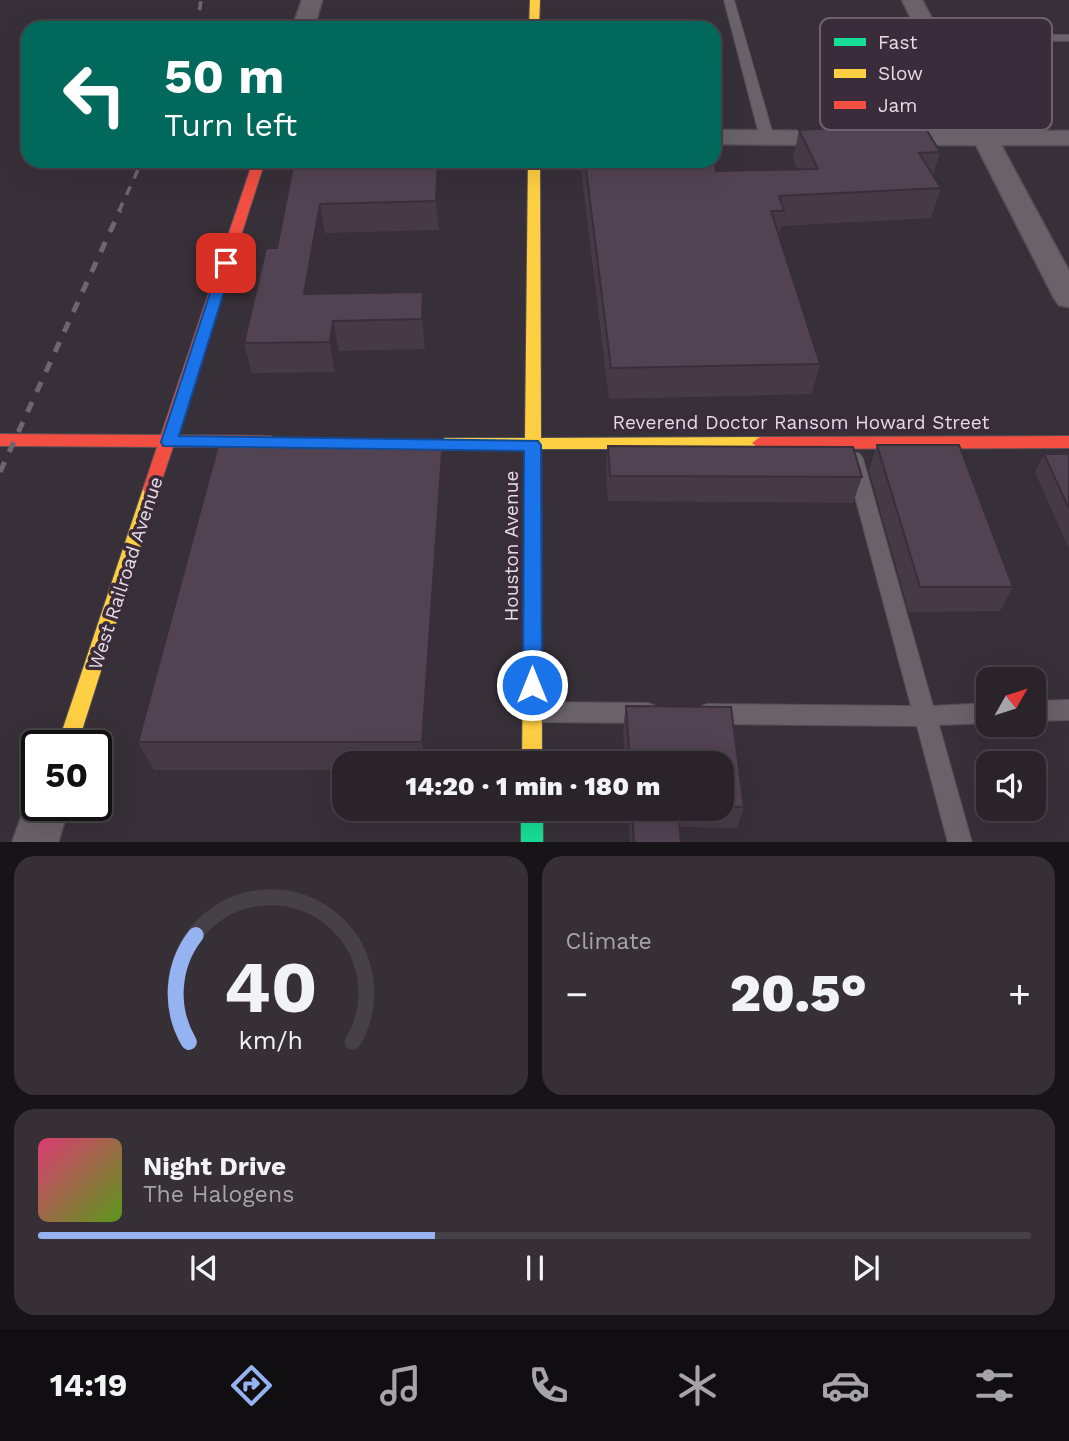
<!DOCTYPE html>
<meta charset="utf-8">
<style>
:root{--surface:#2a242a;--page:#363036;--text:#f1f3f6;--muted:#a5a4a8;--line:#464147;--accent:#95b2f1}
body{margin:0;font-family:"Work Sans",sans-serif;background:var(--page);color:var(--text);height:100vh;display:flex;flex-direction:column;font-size:26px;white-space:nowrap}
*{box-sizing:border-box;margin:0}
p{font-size:23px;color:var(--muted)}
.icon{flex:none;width:38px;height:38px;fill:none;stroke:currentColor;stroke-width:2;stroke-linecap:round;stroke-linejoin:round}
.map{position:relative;height:842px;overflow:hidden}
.drawer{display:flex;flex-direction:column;gap:14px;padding:14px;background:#171417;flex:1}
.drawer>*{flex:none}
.top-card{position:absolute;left:21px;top:21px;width:700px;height:147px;border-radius:21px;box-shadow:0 7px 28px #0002,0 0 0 2px var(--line);background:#00695c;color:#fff;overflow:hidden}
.needle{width:46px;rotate:51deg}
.tools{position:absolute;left:976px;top:667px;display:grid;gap:14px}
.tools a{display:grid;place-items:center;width:70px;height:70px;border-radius:14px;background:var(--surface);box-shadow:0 7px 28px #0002,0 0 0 2px var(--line);font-size:35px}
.speed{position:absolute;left:21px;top:730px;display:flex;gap:14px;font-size:35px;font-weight:700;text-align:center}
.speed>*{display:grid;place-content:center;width:91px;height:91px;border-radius:50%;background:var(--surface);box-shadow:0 7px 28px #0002,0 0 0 2px var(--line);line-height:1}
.speed .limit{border:4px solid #111;border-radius:10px;background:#fff;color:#111}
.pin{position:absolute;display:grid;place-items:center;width:60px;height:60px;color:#fff;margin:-30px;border-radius:14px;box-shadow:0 4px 10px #0006}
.me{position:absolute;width:77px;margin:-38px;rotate:0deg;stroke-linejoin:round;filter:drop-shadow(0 0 5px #0008)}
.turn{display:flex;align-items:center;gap:24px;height:147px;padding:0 28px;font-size:32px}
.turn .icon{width:91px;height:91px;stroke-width:2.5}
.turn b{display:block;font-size:49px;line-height:60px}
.big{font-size:52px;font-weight:800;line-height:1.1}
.drawer .card{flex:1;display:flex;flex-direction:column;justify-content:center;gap:10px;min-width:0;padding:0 24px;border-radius:21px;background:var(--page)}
.drawer .dial{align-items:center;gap:0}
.dial svg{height:182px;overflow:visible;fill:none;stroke:var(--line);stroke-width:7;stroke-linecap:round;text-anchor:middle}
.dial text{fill:var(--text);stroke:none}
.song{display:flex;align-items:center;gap:21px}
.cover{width:84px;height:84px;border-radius:10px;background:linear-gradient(135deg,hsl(340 70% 55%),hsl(90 70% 35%))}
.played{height:7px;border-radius:4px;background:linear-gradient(90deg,var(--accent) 40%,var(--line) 40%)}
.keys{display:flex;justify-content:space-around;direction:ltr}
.heat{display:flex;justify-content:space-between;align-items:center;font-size:38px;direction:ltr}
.drawer .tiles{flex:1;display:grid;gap:14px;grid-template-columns:1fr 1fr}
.card:last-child{grid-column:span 2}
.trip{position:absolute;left:332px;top:751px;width:402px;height:70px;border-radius:21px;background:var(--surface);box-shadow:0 7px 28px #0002,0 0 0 2px var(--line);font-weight:800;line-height:70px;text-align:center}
.dock{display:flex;height:112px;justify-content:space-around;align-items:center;background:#110e11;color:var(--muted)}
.dock .icon{width:49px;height:49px}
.dock .current{color:var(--accent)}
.dock b{font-size:32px;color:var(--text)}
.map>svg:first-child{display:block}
</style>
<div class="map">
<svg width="1069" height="843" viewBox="0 0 1069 843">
<rect width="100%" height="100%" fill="#383038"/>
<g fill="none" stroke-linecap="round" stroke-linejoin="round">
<defs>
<path id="lane" d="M 724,0 L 734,0 L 774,138 L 772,141 L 767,142 L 760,138 Z
M 933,35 L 1069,35 L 1069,41 L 929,40 L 929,36 Z
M 854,452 L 860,454 L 863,459 L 933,706 L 989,703 L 989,723 L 939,725 L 972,843 L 948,843 L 917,726 L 707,724 L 699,721 L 696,714 L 699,707 L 707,704 L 911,706 L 845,459 L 848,454 Z
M 1069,700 L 1069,720 L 1034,721 L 1034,701 Z
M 532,702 L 648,703 L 656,706 L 659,713 L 656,720 L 648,723 L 532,722 L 524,719 L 521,712 L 524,705 Z"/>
<path id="street" d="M 302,0 L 322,0 L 314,28 L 292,28 Z
M 902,0 L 922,0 L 993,131 L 1069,131 L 1069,145 L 1001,145 L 1069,271 L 1069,307 L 1059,305 L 1054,298 L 976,145 L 888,145 L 879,143 L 876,138 L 879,133 L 888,131 L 968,131 Z
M 714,130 L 841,131 L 850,133 L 853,138 L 850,143 L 841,145 L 714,144 Z
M 37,788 L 37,805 L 69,805 L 58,843 L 12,843 L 31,790 Z"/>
<path id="fast" d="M 521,808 L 543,808 L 543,843 L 521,843 Z"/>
<path id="slow" d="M 530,0 L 540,0 L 539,28 L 529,28 Z
M 528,161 L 540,161 L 541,438 L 760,437 L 768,443 L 760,449 L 541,449 L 542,763 L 522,763 L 525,450 L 391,450 L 385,448 L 383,444 L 385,440 L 391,438 L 525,438 Z
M 151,483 L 157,484 L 159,489 L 77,746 L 57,746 L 143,489 L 145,484 Z"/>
<path id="jam" d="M 253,161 L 265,161 L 177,435 L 271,436 L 279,442 L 277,446 L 173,447 L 159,489 L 157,494 L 145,494 L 143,489 L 157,447 L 0,446 L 0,434 L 161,435 Z
M 1069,436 L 1069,448 L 760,449 L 752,443 L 760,437 Z"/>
</defs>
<use href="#lane" stroke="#564f56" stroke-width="2"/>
<use href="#street" stroke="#564f56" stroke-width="3"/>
<use href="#fast" stroke="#564f56" stroke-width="2"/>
<use href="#slow" stroke="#564f56" stroke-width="2"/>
<use href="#jam" stroke="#564f56" stroke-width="2"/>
<use href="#lane" fill="#696269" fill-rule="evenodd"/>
<use href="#street" fill="#696269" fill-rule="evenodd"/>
<use href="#fast" fill="#16e098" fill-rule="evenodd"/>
<use href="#slow" fill="#ffcf43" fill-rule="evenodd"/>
<use href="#jam" fill="#f24e42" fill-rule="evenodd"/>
<path stroke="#6d676d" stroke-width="3.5" stroke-dasharray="9 9" stroke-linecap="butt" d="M 197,28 L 201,0
M 119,211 L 142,161"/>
<path stroke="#6d676d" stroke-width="5" stroke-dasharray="11 11" stroke-linecap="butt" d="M 0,472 L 120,210"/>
</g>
<path fill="#473a47" d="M 799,130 L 940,152 L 933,176 L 941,188 L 931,218 L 781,226 L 779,236 L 820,364 L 812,394 L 609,399 L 580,161 L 714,161 L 716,171 L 798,169 L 793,159 Z
M 294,161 L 441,161 L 439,230 L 325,233 L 315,294 L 423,292 L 426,322 L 425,349 L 339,351 L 335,372 L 252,373 L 244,343 L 277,248 Z
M 877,445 L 1013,587 L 1000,611 L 909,612 L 869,470 Z
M 608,446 L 862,477 L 853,503 L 608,501 L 606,471 Z
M 1044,454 L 1069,454 L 1069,549 L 1035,472 Z
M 446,469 L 426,763 L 345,763 L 345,770 L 154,770 L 138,742 Z
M 626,706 L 731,707 L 744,807 L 737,828 L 680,827 L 681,843 L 630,843 L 628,808 L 723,808 L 723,763 L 625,763 L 623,729 Z"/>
<path fill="#392f3a" d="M 438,161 L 441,161 L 439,230 L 436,201 Z
M 320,204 L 325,233 L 310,324 L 304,294 Z
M 423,292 L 426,322 L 425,349 L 422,319 Z
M 333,321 L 339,351 L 335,372 L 330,342 Z
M 443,438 L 446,469 L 426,763 L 425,763 L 422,742 Z"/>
<path fill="#524353" stroke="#392f3a" stroke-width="2" d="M 332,20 L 478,20 L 478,28 L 329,28 Z
M 923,124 L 940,152 L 919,153 L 941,188 L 779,196 L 784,211 L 771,211 L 820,364 L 611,368 L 585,161 L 714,161 L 716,171 L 818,169 L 799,130 Z
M 294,161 L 438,161 L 436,201 L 320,204 L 304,294 L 423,292 L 422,319 L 333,321 L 330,342 L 244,343 L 266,248 L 277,248 Z
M 220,438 L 443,438 L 422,742 L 138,742 Z
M 877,445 L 959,445 L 1013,587 L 920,587 Z
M 608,446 L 853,447 L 862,477 L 610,476 Z
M 1044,454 L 1069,454 L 1069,509 Z
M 626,706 L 731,707 L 744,807 L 723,807 L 723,763 L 630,763 Z
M 632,808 L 678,808 L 681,843 L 634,843 Z"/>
<path fill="#1a73e8" stroke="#114b97" stroke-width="2" d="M 226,259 L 233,263 L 179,436 L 538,441 L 541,445 L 542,685 L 539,692 L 532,694 L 525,692 L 523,685 L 524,451 L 163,446 L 161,442 L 220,263 Z"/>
<g text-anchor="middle" stroke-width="7" stroke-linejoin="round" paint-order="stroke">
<g font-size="19" fill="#e5dbe5" stroke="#3b2c3b">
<text x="801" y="429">Reverend Doctor Ransom Howard Street</text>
<text transform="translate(511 546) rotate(-90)" y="7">Houston Avenue</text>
<text transform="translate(125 573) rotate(-72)" y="7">West Railroad Avenue</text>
</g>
</g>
<rect x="820" y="18" width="232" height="112" rx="10" fill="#3b2c3b" stroke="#6e616e" stroke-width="2"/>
<rect x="834" y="38" width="32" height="8" fill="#16e098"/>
<rect x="834" y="69" width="32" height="9" fill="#ffcf43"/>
<rect x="834" y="101" width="32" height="8" fill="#f24e42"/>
<g font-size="19" fill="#e5dbe5">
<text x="878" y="49">Fast</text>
<text x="878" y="80">Slow</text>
<text x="878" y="112">Jam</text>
</g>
</svg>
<div class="tools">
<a><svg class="needle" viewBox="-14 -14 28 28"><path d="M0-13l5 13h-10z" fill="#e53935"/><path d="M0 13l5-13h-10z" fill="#a5a4a8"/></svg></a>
<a><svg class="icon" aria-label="sound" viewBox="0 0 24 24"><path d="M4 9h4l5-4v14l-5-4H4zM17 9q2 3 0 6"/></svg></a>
</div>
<div class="speed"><div class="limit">50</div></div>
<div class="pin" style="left:226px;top:263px;background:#d93025"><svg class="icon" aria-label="arrive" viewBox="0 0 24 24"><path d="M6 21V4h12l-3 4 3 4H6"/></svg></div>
<svg class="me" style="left:532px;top:685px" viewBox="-20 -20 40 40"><circle r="17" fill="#1a73e8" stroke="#fff" stroke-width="3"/><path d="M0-11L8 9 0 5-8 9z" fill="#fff"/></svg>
<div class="trip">14:20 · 1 min · 180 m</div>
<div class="top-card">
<div class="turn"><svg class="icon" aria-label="left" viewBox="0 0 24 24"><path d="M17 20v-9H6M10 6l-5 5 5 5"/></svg><div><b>50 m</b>Turn left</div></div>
</div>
</div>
<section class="drawer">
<div class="tiles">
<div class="card dial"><svg viewBox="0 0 100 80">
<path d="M14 69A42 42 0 1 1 86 69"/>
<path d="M14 69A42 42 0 0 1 17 22" stroke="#95b2f1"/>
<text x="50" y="56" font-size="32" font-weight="700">40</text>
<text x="50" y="72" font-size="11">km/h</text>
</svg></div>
<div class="card"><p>Climate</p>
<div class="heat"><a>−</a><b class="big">20.5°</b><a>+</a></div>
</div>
<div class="card">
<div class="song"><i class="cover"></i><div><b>Night Drive</b><p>The Halogens</p></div></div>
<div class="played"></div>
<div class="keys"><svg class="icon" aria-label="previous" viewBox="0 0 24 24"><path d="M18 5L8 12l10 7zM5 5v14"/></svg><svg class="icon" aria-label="pause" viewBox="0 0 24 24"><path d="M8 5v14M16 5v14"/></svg><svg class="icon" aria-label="next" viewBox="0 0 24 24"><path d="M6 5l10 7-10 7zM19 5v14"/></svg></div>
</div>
</div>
</section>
<nav class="dock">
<b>14:19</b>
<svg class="icon current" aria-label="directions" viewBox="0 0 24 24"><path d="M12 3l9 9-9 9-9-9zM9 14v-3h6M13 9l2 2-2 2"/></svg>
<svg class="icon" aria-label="music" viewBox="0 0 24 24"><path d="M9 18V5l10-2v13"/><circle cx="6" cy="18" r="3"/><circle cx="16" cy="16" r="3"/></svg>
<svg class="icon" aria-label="phone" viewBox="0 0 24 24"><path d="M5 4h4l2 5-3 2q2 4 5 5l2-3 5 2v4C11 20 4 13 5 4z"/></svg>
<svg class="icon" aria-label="climate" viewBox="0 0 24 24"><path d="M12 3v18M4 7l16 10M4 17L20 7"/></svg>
<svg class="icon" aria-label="car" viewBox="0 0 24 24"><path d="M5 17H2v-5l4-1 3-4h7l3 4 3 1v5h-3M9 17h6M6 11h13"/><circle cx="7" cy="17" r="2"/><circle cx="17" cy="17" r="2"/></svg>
<svg class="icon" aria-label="filters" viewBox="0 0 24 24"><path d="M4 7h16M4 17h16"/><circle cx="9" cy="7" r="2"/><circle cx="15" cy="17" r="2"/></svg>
</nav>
